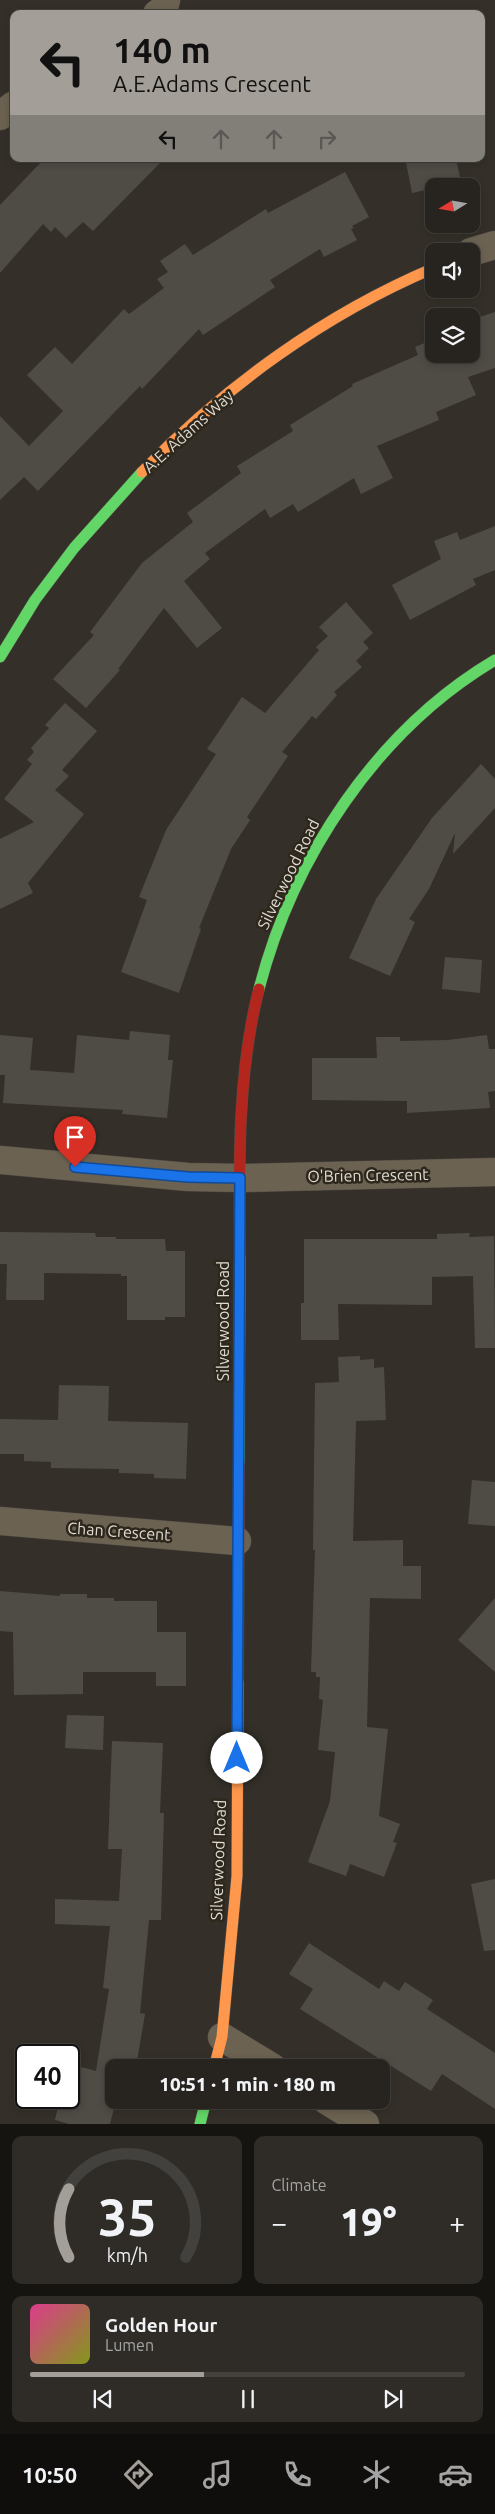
<!DOCTYPE html>
<meta charset="utf-8">
<style>
:root{--surface:#27241f;--page:#2f2c28;--text:#f1f3f6;--muted:#a4a4a4;--line:#43413d;--accent:#a39f98}
body{margin:0;font-family:Ubuntu,sans-serif;background:var(--page);color:var(--text);height:100vh;display:flex;flex-direction:column;font-size:19px;white-space:nowrap}
*{box-sizing:border-box;margin:0}
p{font-size:16px;color:var(--muted)}
.icon{flex:none;width:28px;height:28px;fill:none;stroke:currentColor;stroke-width:2;stroke-linecap:round;stroke-linejoin:round}
.map{position:relative;height:2124px;overflow:hidden}
.side{display:flex;flex-direction:column;gap:12px;padding:12px;background:#151411;flex:1}
.side>*{flex:none}
.banner{position:absolute;left:10px;top:10px;width:475px;height:152px;border-radius:10px;box-shadow:0 2px 8px #0003,0 0 0 1px var(--line);background:#a39f98;color:#111;overflow:hidden}
.needle{width:32px;rotate:259deg}
.tools{position:absolute;left:425px;top:178px;display:grid;gap:10px}
.tools a{display:grid;place-items:center;width:55px;height:55px;border-radius:10px;background:var(--surface);box-shadow:0 2px 8px #0003,0 0 0 1px var(--line);font-size:25px}
.speed{position:absolute;left:15px;top:2044px;display:flex;gap:10px;font-size:25px;font-weight:700;text-align:center}
.speed>*{display:grid;place-content:center;width:65px;height:65px;border-radius:50%;background:var(--surface);box-shadow:0 2px 8px #0003,0 0 0 1px var(--line);line-height:1}
.speed .limit{border:2px solid #111;border-radius:8px;background:#fff;color:#111}
.pin{position:absolute;display:grid;place-items:center;width:42px;height:42px;color:#fff;margin:-51px -21px;border-radius:50% 50% 50% 0;rotate:-45deg;box-shadow:0 0 5px #0007}
.pin .icon{rotate:45deg}
.me{position:absolute;width:55px;margin:-28px;rotate:0deg;stroke-linejoin:round;filter:drop-shadow(0 0 4px #0008)}
.turn{display:flex;align-items:center;gap:18px;height:105px;padding:0 20px;font-size:22px}
.turn .icon{width:65px;height:65px;stroke-width:2.5}
.turn b{display:block;font-size:35px;line-height:42px}
.lanes{display:flex;align-items:center;height:48px;padding:0 20px;background:#0003;justify-content:center;gap:25px;direction:ltr}
.lanes .off{opacity:.35}
.big{font-size:38px;font-weight:800;line-height:1.1}
.side .card{flex:1;display:flex;flex-direction:column;justify-content:center;gap:8px;min-width:0;padding:0 18px;border-radius:10px;background:var(--page)}
.side .dial{align-items:center;gap:0}
.dial svg{height:130px;overflow:visible;fill:none;stroke:var(--line);stroke-width:7;stroke-linecap:round;text-anchor:middle}
.dial text{fill:var(--text);stroke:none}
.song{display:flex;align-items:center;gap:15px}
.cover{width:60px;height:60px;border-radius:8px;background:linear-gradient(135deg,hsl(330 70% 55%),hsl(70 70% 35%))}
.played{height:5px;border-radius:2px;background:linear-gradient(90deg,var(--accent) 40%,var(--line) 40%)}
.keys{display:flex;justify-content:space-around;direction:ltr}
.heat{display:flex;justify-content:space-between;align-items:center;font-size:28px;direction:ltr}
.side .tiles{flex:1;display:grid;gap:12px;grid-template-columns:1fr 1fr}
.card:last-child{grid-column:span 2}
.trip{position:absolute;left:105px;top:2059px;width:285px;height:50px;border-radius:10px;background:var(--surface);box-shadow:0 2px 8px #0003,0 0 0 1px var(--line);font-weight:800;line-height:50px;text-align:center}
.tabs{display:flex;height:80px;justify-content:space-around;align-items:center;background:#100e0c;color:var(--muted)}
.tabs .icon{width:35px;height:35px}
.tabs .on{color:var(--accent)}
.tabs b{font-size:22px;color:var(--text)}
.map>svg:first-child{display:block}
</style>
<div class="map">
<svg width="495" height="2124" viewBox="0 0 495 2124">
<rect width="100%" height="100%" fill="#343029"/>
<path fill="#4f4c46" d="M 44,159 L 164,159 L 93,231 L 83,222 L 66,238 L 55,227 L 51,232 L 43,224 L 0,273 L 0,205 Z
M 423,159 L 456,159 L 462,186 L 434,186 L 434,188 L 412,193 L 406,162 Z
M 345,172 L 369,217 L 352,226 L 354,228 L 351,229 L 357,240 L 324,257 L 320,249 L 270,280 L 275,287 L 203,335 L 199,329 L 142,389 L 140,386 L 38,491 L 24,477 L 0,500 L 0,416 L 29,446 L 63,411 L 27,375 L 55,347 L 72,364 L 124,309 L 129,314 L 164,288 L 157,279 L 168,272 L 160,261 L 185,244 L 193,255 L 266,209 L 268,213 Z
M 495,312 L 495,368 L 468,377 L 476,395 L 436,412 L 439,420 L 377,446 L 393,478 L 361,494 L 354,478 L 298,512 L 293,504 L 270,518 L 265,509 L 205,553 L 210,559 L 184,581 L 222,628 L 197,648 L 164,608 L 118,669 L 120,670 L 86,708 L 53,679 L 94,635 L 90,632 L 142,563 L 193,522 L 187,513 L 241,473 L 237,466 L 293,431 L 290,425 L 353,386 L 352,384 L 418,355 L 415,347 L 434,339 L 434,354 L 471,354 L 471,320 Z
M 495,526 L 495,570 L 473,579 L 476,585 L 410,620 L 392,585 L 441,559 L 434,541 L 457,532 L 460,540 Z
M 346,602 L 373,633 L 363,642 L 369,648 L 356,661 L 362,667 L 334,692 L 337,695 L 316,719 L 312,716 L 282,752 L 288,756 L 247,817 L 250,820 L 231,849 L 199,928 L 201,929 L 179,993 L 121,972 L 147,900 L 139,897 L 166,830 L 216,754 L 207,749 L 242,697 L 265,713 L 319,650 L 316,647 L 328,636 L 319,627 Z
M 65,703 L 97,731 L 62,770 L 69,776 L 55,790 L 84,814 L 28,883 L 33,893 L 0,909 L 0,839 L 34,822 L 4,799 L 32,764 L 27,760 L 34,752 L 31,748 L 49,728 L 45,725 Z
M 481,764 L 495,779 L 495,808 L 453,854 L 455,833 L 429,889 L 409,919 L 415,922 L 390,976 L 349,958 L 376,899 L 432,818 Z
M 445,957 L 482,960 L 480,993 L 442,989 Z
M 130,1031 L 170,1035 L 168,1060 L 173,1060 L 167,1118 L 122,1114 L 123,1110 L 3,1103 L 5,1075 L 0,1075 L 0,1035 L 33,1038 L 30,1070 L 74,1073 L 77,1035 L 129,1040 Z
M 487,1035 L 489,1049 L 495,1049 L 495,1091 L 488,1092 L 490,1108 L 407,1113 L 407,1101 L 312,1100 L 312,1058 L 377,1058 L 376,1037 L 400,1037 L 400,1041 L 448,1040 Z
M 0,1232 L 95,1233 L 96,1237 L 116,1237 L 116,1239 L 165,1239 L 166,1251 L 185,1251 L 185,1317 L 165,1317 L 165,1320 L 127,1320 L 127,1276 L 121,1276 L 121,1274 L 44,1273 L 44,1300 L 6,1300 L 7,1264 L 0,1264 Z
M 470,1233 L 469,1237 L 494,1236 L 495,1348 L 475,1348 L 473,1276 L 432,1277 L 432,1305 L 338,1304 L 339,1340 L 301,1340 L 301,1303 L 304,1303 L 304,1239 L 437,1239 L 437,1234 Z
M 360,1356 L 360,1360 L 374,1359 L 374,1368 L 384,1367 L 386,1420 L 356,1421 L 353,1541 L 403,1540 L 403,1566 L 421,1566 L 421,1599 L 370,1598 L 367,1727 L 388,1729 L 379,1816 L 400,1824 L 393,1842 L 397,1843 L 384,1877 L 350,1864 L 346,1876 L 308,1862 L 330,1801 L 335,1752 L 318,1750 L 323,1700 L 319,1699 L 320,1677 L 316,1677 L 316,1672 L 311,1672 L 315,1550 L 313,1550 L 315,1383 L 339,1382 L 338,1357 Z
M 59,1385 L 109,1386 L 108,1421 L 188,1423 L 186,1479 L 154,1478 L 154,1474 L 119,1473 L 119,1469 L 51,1468 L 51,1462 L 24,1461 L 24,1454 L 0,1454 L 0,1419 L 58,1420 Z
M 472,1480 L 495,1482 L 495,1526 L 468,1524 Z
M 0,1591 L 60,1596 L 60,1594 L 87,1594 L 87,1598 L 114,1598 L 114,1601 L 157,1601 L 157,1632 L 186,1632 L 186,1686 L 156,1686 L 156,1672 L 83,1672 L 83,1694 L 14,1695 L 13,1632 L 0,1631 Z
M 495,1598 L 495,1672 L 458,1640 Z
M 67,1715 L 104,1716 L 103,1750 L 65,1748 Z
M 112,1741 L 163,1743 L 160,1813 L 164,1813 L 161,1920 L 149,1920 L 140,2013 L 145,2014 L 136,2067 L 114,2068 L 114,2100 L 116,2100 L 110,2124 L 69,2124 L 55,2120 L 60,2098 L 69,2098 L 69,2064 L 96,2071 L 109,1989 L 103,1988 L 110,1926 L 55,1924 L 55,1899 L 119,1901 L 122,1849 L 108,1849 Z
M 495,1879 L 495,1950 L 484,1951 L 471,1884 Z
M 309,1943 L 379,1989 L 384,1981 L 399,1991 L 405,1982 L 433,2000 L 427,2009 L 495,2053 L 495,2109 L 442,2074 L 431,2091 L 300,2009 L 313,1989 L 289,1974 Z"/>
<g fill="none" stroke-linecap="round" stroke-linejoin="round">
<defs>
<path id="street" d="M 157,14 L 164,9 L 166,0
M 0,116 L 14,105
M 471,252 L 495,245
M 0,1160 L 188,1177 L 241,1178 L 495,1172
M 0,1521 L 237,1541
M 222,2037 L 273,2068
M 326,2100 L 365,2124"/>
<path id="fast" d="M 0,657 L 35,600 L 74,548 L 142,472
M 259,989 C 293,857 377,730 495,660
M 239,1463 L 240,1256
M 200,2124 L 206,2100"/>
<path id="slow" d="M 142,472 C 224,387 325,314 434,268
M 214,2068 L 222,2037 L 237,1876 L 238,1681"/>
<path id="jam" d="M 240,1256 C 239,1168 237,1074 259,989
M 238,1681 L 239,1463"/>
</defs>
<use href="#street" stroke="#4f4b45" stroke-width="29"/>
<use href="#fast" stroke="#4f4b45" stroke-width="12"/>
<use href="#slow" stroke="#4f4b45" stroke-width="12"/>
<use href="#jam" stroke="#4f4b45" stroke-width="12"/>
<use href="#street" stroke="#6c6252" stroke-width="28"/>
<use href="#fast" stroke="#63d668" stroke-width="11"/>
<use href="#slow" stroke="#ff974d" stroke-width="11"/>
<use href="#jam" stroke="#b3261e" stroke-width="11"/>
</g>
<g fill="none" stroke-linecap="round" stroke-linejoin="round">
<defs>
<path id="route" d="M 75,1167 L 188,1177 L 240,1178 L 237,1758"/>
</defs>
<use href="#route" stroke="#114b97" stroke-width="12"/>
<use href="#route" stroke="#1a73e8" stroke-width="9"/>
</g>
<g text-anchor="middle" stroke-width="5" stroke-linejoin="round" paint-order="stroke">
<g font-size="16" fill="#dfdbd4" stroke="#2e271c">
<text transform="translate(188 431) rotate(-42)" y="6">A.E. Adams Way</text>
<text transform="translate(288 874) rotate(-64)" y="6">Silverwood Road</text>
<text transform="translate(368 1175) rotate(-1)" y="6">O'Brien Crescent</text>
<text transform="translate(223 1321) rotate(-90)" y="6">Silverwood Road</text>
<text transform="translate(119 1531) rotate(4)" y="6">Chan Crescent</text>
<text transform="translate(218 1860) rotate(-88)" y="6">Silverwood Road</text>
</g>
</g>
</svg>
<div class="tools">
<a><svg class="needle" viewBox="-14 -14 28 28"><path d="M0-13l5 13h-10z" fill="#e53935"/><path d="M0 13l5-13h-10z" fill="#a4a4a4"/></svg></a>
<a><svg class="icon" aria-label="sound" viewBox="0 0 24 24"><path d="M4 9h4l5-4v14l-5-4H4zM17 9q2 3 0 6"/></svg></a>
<a><svg class="icon" aria-label="layers" viewBox="0 0 24 24"><path d="M12 4l9 5-9 5-9-5zM3 14l9 5 9-5"/></svg></a>
</div>
<div class="speed"><div class="limit">40</div></div>
<div class="pin" style="left:75px;top:1167px;background:#d93025"><svg class="icon" aria-label="arrive" viewBox="0 0 24 24"><path d="M6 21V4h12l-3 4 3 4H6"/></svg></div>
<svg class="me" style="left:237px;top:1758px" viewBox="-20 -20 40 40"><circle r="19" fill="#fff"/><path d="M0-13L10 11 0 6-10 11z" fill="#1a73e8"/></svg>
<div class="trip">10:51 · 1 min · 180 m</div>
<div class="banner">
<div class="turn"><svg class="icon" aria-label="left" viewBox="0 0 24 24"><path d="M17 20v-9H6M10 6l-5 5 5 5"/></svg><div><b>140 m</b>A.E.Adams Crescent</div></div>
<div class="lanes"><svg class="icon" aria-label="left" viewBox="0 0 24 24"><path d="M17 20v-9H6M10 6l-5 5 5 5"/></svg><svg class="icon off" aria-label="ahead" viewBox="0 0 24 24"><path d="M12 20V5M6 11l6-6 6 6"/></svg><svg class="icon off" aria-label="ahead" viewBox="0 0 24 24"><path d="M12 20V5M6 11l6-6 6 6"/></svg><svg class="icon off" aria-label="right" viewBox="0 0 24 24"><path d="M7 20v-9h11M14 6l5 5-5 5"/></svg></div>
</div>
</div>
<section class="side">
<div class="tiles">
<div class="card dial"><svg viewBox="0 0 100 80">
<path d="M14 69A42 42 0 1 1 86 69"/>
<path d="M14 69A42 42 0 0 1 14 27" stroke="#a39f98"/>
<text x="50" y="56" font-size="32" font-weight="700">35</text>
<text x="50" y="72" font-size="11">km/h</text>
</svg></div>
<div class="card"><p>Climate</p>
<div class="heat"><a>−</a><b class="big">19°</b><a>+</a></div>
</div>
<div class="card">
<div class="song"><i class="cover"></i><div><b>Golden Hour</b><p>Lumen</p></div></div>
<div class="played"></div>
<div class="keys"><svg class="icon" aria-label="previous" viewBox="0 0 24 24"><path d="M18 5L8 12l10 7zM5 5v14"/></svg><svg class="icon" aria-label="pause" viewBox="0 0 24 24"><path d="M8 5v14M16 5v14"/></svg><svg class="icon" aria-label="next" viewBox="0 0 24 24"><path d="M6 5l10 7-10 7zM19 5v14"/></svg></div>
</div>
</div>
</section>
<nav class="tabs">
<b>10:50</b>
<svg class="icon on" aria-label="directions" viewBox="0 0 24 24"><path d="M12 3l9 9-9 9-9-9zM9 14v-3h6M13 9l2 2-2 2"/></svg>
<svg class="icon" aria-label="music" viewBox="0 0 24 24"><path d="M9 18V5l10-2v13"/><circle cx="6" cy="18" r="3"/><circle cx="16" cy="16" r="3"/></svg>
<svg class="icon" aria-label="phone" viewBox="0 0 24 24"><path d="M5 4h4l2 5-3 2q2 4 5 5l2-3 5 2v4C11 20 4 13 5 4z"/></svg>
<svg class="icon" aria-label="climate" viewBox="0 0 24 24"><path d="M12 3v18M4 7l16 10M4 17L20 7"/></svg>
<svg class="icon" aria-label="car" viewBox="0 0 24 24"><path d="M5 17H2v-5l4-1 3-4h7l3 4 3 1v5h-3M9 17h6M6 11h13"/><circle cx="7" cy="17" r="2"/><circle cx="17" cy="17" r="2"/></svg>
</nav>
